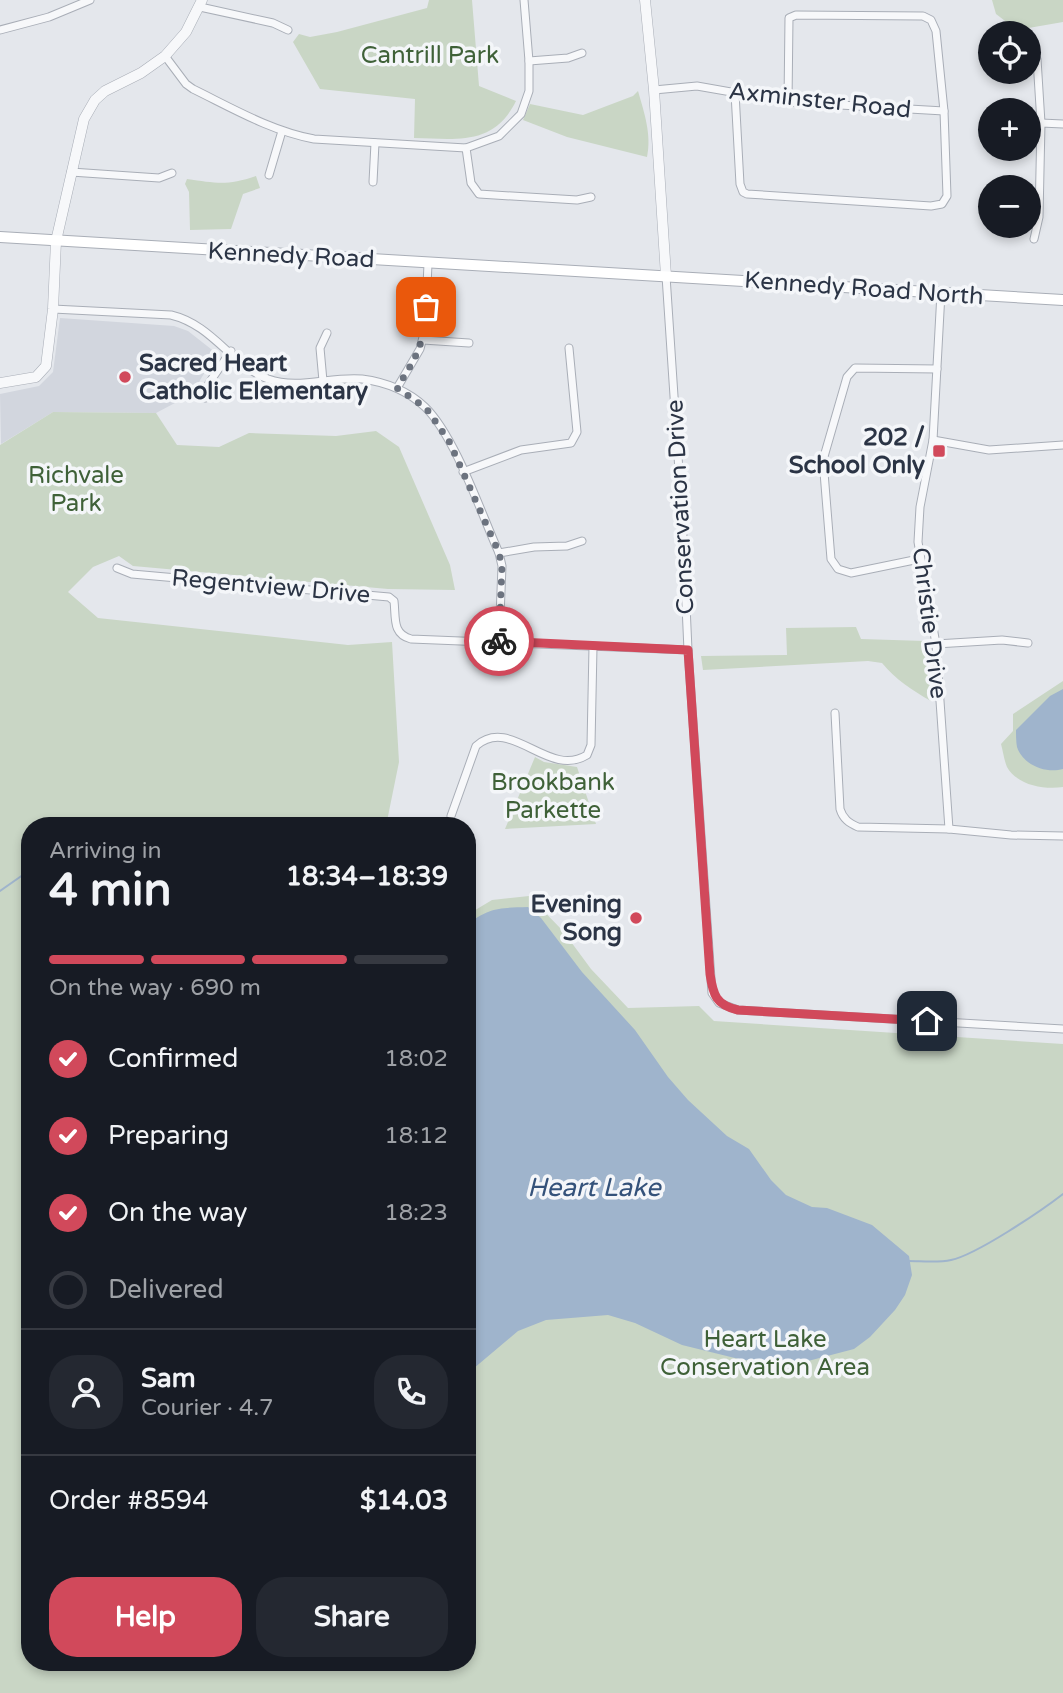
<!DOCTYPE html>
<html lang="en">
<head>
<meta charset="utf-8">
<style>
	body { margin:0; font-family:"Varela Round",sans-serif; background:#242831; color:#f1f3f6; height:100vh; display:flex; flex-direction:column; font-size:26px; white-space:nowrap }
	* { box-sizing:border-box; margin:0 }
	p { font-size:23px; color:#9ea1a6 }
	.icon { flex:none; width:38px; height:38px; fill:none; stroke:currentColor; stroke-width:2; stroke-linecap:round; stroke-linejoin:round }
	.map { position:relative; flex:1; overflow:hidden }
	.panel { position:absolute; left:21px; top:817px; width:455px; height:854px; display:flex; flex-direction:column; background:#171b24; border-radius:28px; box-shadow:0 4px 10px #0003 }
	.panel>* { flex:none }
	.controls { position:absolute; left:978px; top:21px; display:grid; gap:14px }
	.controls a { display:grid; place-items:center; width:63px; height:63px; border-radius:50%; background:#171b24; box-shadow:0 4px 10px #0003; font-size:35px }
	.pin { position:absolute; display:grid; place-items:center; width:60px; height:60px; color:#fff; margin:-30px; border-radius:14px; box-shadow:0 4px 10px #0006 }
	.courier { position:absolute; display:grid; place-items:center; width:70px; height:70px; margin:-35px; border:5px solid #d1495b; border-radius:50%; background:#fff; color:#222; box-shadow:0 2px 9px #0007 }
	.head em { font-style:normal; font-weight:700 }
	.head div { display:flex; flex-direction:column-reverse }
	.head { display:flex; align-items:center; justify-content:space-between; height:119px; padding:0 28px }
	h1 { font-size:46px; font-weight:700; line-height:52px }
	.bar { display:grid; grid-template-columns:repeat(4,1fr); gap:10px 7px; align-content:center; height:84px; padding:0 28px }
	.bar i { height:9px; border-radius:5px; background:#363941 }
	.bar .selected { background:#d1495b }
	.bar p { grid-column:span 4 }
	.line { display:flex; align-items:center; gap:18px; padding:0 28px; border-top:2px solid #363941 }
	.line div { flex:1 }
	.round { display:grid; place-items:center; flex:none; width:74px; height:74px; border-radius:28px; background:#242831 }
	ol { padding:0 28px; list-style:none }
	li { display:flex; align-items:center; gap:21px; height:77px }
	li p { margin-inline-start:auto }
	li .icon { padding:7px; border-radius:50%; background:#d1495b; color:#fff; stroke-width:4 }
	li:last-child { color:#9ea1a6 }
	li i { width:38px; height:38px; border:4px solid #363941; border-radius:50% }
	.primary-button { display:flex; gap:14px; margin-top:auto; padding:14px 28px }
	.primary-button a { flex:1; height:80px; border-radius:28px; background:#d1495b; color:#fff; font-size:28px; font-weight:700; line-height:80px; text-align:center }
	.primary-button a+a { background:#242831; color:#f1f3f6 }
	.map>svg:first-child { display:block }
</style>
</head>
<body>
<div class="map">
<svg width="1063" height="1693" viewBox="0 0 1063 1693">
	<rect width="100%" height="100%" fill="#e4e7ec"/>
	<path fill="#d2d6de" d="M60 318 174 326 188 331 216 353 192 394 156 413 53 412 1 444 0 394 39 386 53 372Z"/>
	<g fill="#c9d6c5">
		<path d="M429 0H472L479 86 516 101C494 146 457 139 414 138L415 99 320 89 293 42 299 34 310 37 337 32 427 8Z"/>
		<path d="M992 0H1063V22L1017 30 996 14Z"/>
		<path d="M638 91C644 112 652 135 647 157L567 137 523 120 530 104 583 115 633 96Z"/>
		<path d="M256 176 260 188 243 194 231 229 190 230 189 192 185 184 187 179C216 183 227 186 256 176Z"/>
		<path d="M53 412 156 413 177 445 219 447 249 433 336 436 376 431 399 447 450 565 455 590 388 589 133 566 119 556 93 567 68 592 98 618 348 645 392 642 399 762 386 826H30V1662H467V915L492 900 529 896 563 931 591 969 628 1008 699 1006 714 1021 1063 1044V1693H0V445Z"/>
		<path d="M856 627 861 639 925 641 931 701C913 691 895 679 882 663L868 661 703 670 701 656 787 655 786 628Z"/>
		<path d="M1063 681V787C1044 790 1017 785 1007 767 1004 760 1003 751 1001 744L1013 731V714Z"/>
		<path d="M535 757 544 762 577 767 596 824 505 829Z"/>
	</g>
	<g fill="#9fb4cc">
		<path d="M1063 689V769C1046 774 1023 765 1017 747 1016 742 1016 735 1016 730L1050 696Z"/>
		<path d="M528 907 541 918 582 972 635 1030 668 1077 688 1100 727 1136 749 1149 771 1180 786 1195 812 1207 827 1208 872 1225 909 1256 912 1275 905 1295 895 1310 870 1337 854 1349 808 1361 778 1362 743 1360 682 1345 635 1323 608 1315 546 1320 518 1331 467 1374V925C489 907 501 908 528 907Z"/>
	</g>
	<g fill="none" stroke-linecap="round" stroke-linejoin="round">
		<g stroke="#9fb4cc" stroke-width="2">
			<path d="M0 891 30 870"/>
			<path d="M908 1261C921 1261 938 1263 951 1260 976 1255 1041 1211 1063 1194"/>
		</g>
		<g stroke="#a9aeb7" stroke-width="9">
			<g id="minor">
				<path d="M200 7 273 23 288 30"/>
				<path d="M0 30 49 17 90 0"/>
				<path d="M165 56 186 84 193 89C232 108 271 131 314 139L466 148 499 136 521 114 529 91V61L524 0"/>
				<path d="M1037 59 1041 123"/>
				<path d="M529 61 568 58 582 53"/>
				<path d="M654 90 697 86 788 102 944 111"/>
				<path d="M735 93 740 184 743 192 747 194 931 206 942 204 947 196 944 111 936 31 931 20 923 16 796 15 789 18 788 102"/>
				<path d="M466 148 471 183 479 194 577 200 591 197"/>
				<path d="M71 172 159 178 172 173"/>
				<path d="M269 175 282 131"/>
				<path d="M373 182 375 143"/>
				<path d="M1034 239 1039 217 1041 123 1063 124"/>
				<path d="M666 276 682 516 688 650 712 993 719 1003 738 1010 1063 1029"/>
				<path d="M941 293 933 440 920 507 918 542 936 644 949 829"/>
				<path d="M53 309 171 315C213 325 231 365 268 379 298 390 331 376 362 379 385 382 408 391 425 407 455 436 481 513 499 553L502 566 499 642"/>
				<path d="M423 340 469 343"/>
				<path d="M323 381 320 348 327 333"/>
				<path d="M397 388 420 349 425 329 428 264"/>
				<path d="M205 398 209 383 231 351"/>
				<path d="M933 440 989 450 1063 445"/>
				<path d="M463 472 521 450 571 443 577 432 569 348"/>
				<path d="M499 553 534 547 567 546 582 541"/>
				<path d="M919 559 851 573 838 569 831 559 823 460 847 377 855 368 937 369"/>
				<path d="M117 568 132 574 389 597 394 601C396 618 392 634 411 639L688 650"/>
				<path d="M936 644 1002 640 1028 643"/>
				<path d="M835 713 840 809C843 819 849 823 858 827L949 829 1011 835 1063 836"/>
				<path d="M451 816 476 746C511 715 548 779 587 755L591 745 593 647"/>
			</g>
		</g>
		<g stroke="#a9aeb7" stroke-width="11">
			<g id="tertiary">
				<path d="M645 0 654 90 666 276"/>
				<path d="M0 383 36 377 46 366 53 309 56 241 84 119 95 100 105 91 141 73 165 56 186 32 202 0"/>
			</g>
		</g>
		<g stroke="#a9aeb7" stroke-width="12">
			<path id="secondary" d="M0 237 1063 300"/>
		</g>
		<use href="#minor" stroke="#f7f8fa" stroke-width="7"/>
		<use href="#tertiary" stroke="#f7f8fa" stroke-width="10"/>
		<use href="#secondary" stroke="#fff" stroke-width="10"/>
	</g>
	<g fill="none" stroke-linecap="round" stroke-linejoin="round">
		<path stroke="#6c737f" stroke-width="7" stroke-dasharray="0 12.6" d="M426 307C424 345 417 356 397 388L426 408 449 441 499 553 502 566 499 641"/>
		<path stroke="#d1495b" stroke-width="9" d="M499 641 688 650 710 974C713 995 716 1005 738 1010L927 1021"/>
	</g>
	<g fill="#d1495b" stroke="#f4f6f9" stroke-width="2.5">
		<circle cx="125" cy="377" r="7"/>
		<rect x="932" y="444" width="14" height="14" rx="3.5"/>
		<circle cx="636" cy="918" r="7"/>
	</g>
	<g text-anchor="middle" stroke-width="7" stroke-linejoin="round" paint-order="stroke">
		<g font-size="24" fill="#3f6138" stroke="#f4f6f9">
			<text x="430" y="63">Cantrill Park</text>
			<text x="76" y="483">Richvale<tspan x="76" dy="28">Park</tspan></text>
			<text x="553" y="790">Brookbank<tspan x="553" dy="28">Parkette</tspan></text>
			<text x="765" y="1347">Heart Lake<tspan x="765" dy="28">Conservation Area</tspan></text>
		</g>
		<g font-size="24" fill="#2b3445" stroke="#f4f6f9">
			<text transform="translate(820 100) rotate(6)" y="8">Axminster Road</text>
			<text transform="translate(291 255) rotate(3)" y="8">Kennedy Road</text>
			<text transform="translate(864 288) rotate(4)" y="8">Kennedy Road North</text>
			<text transform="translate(680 507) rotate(-93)" y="8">Conservation Drive</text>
			<text transform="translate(271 586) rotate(5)" y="8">Regentview Drive</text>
			<text transform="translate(930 623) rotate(83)" y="8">Christie Drive</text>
		</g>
		<g font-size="24" font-weight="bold" fill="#2b3445" stroke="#f4f6f9" text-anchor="end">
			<text x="139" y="371" text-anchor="start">Sacred Heart<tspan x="139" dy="28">Catholic Elementary</tspan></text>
			<text x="925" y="445">202 /<tspan x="925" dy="28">School Only</tspan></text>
			<text x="622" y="912">Evening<tspan x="622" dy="28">Song</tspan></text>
		</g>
		<g font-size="26" font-style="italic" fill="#34527a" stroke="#f4f6f9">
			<text x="594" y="1196">Heart Lake</text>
		</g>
	</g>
</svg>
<div class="controls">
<a><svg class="icon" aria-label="locate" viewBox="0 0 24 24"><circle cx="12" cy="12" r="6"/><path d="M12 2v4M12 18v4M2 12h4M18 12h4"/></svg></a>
<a>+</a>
<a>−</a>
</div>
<div class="pin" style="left:426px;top:307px;background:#ea580c"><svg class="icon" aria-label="bag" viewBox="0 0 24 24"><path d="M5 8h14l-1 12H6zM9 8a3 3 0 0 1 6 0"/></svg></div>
<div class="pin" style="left:927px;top:1021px;background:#1f2937"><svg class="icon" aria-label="home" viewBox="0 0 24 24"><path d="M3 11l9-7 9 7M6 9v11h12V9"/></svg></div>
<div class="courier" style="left:499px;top:641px"><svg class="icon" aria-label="bike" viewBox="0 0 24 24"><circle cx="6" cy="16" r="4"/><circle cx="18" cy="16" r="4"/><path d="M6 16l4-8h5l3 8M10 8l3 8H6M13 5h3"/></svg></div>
<section class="panel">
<div class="head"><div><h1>4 min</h1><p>Arriving in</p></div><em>18:34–18:39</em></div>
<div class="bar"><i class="selected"></i><i class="selected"></i><i class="selected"></i><i></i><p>On the way · 690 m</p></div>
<ol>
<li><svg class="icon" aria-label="check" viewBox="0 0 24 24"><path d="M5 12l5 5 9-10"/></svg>Confirmed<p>18:02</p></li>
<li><svg class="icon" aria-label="check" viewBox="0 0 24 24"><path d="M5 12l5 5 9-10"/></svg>Preparing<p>18:12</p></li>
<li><svg class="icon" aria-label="check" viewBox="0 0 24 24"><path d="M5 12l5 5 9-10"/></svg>On the way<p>18:23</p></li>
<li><i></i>Delivered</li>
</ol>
<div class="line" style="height:126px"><a class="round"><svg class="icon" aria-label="person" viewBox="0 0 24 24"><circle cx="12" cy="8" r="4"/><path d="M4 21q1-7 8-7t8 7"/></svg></a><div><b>Sam</b><p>Courier · 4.7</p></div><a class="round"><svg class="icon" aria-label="phone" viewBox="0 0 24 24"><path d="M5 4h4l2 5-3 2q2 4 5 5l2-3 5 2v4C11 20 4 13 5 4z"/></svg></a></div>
<div class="line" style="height:91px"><div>Order #8594</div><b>$14.03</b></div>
<div class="primary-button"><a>Help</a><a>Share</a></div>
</section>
</div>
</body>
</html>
